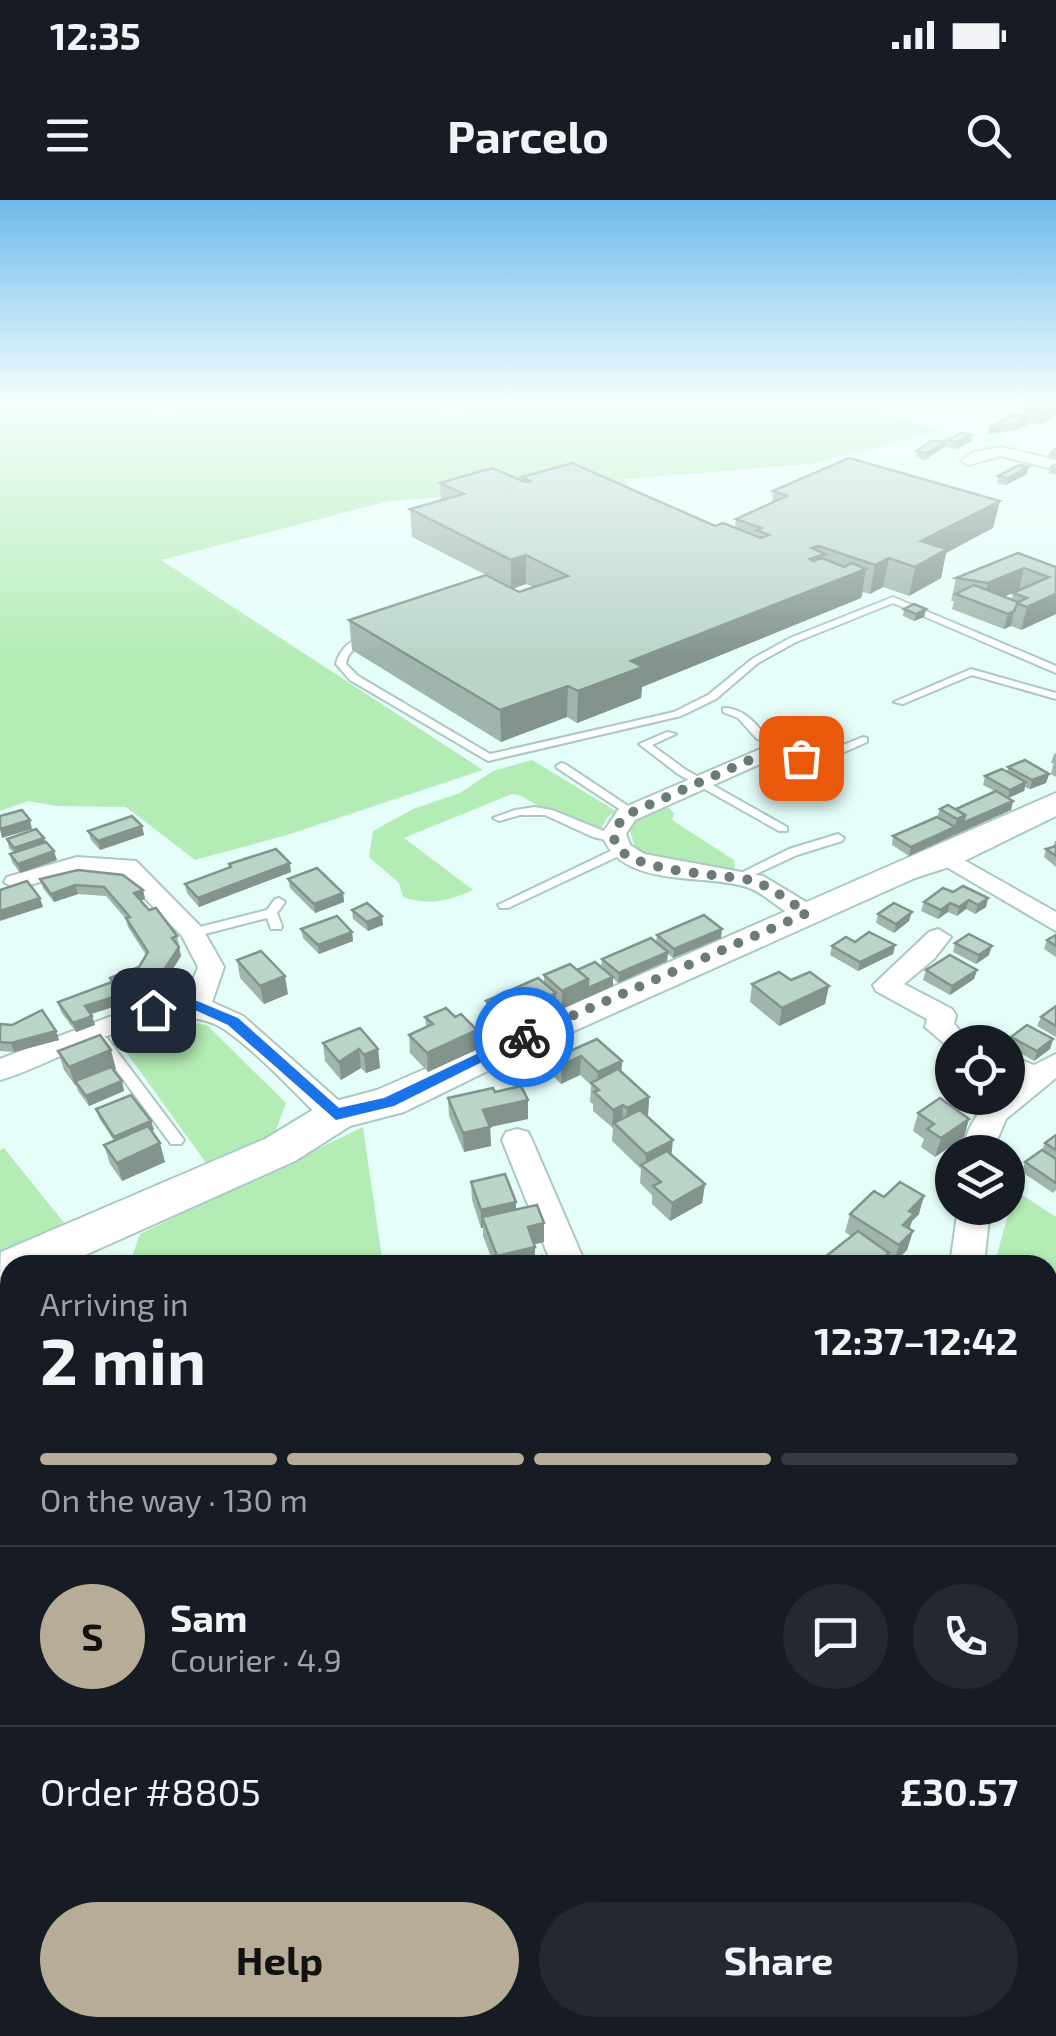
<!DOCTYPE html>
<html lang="en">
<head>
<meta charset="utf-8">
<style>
	body { margin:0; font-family:"Exo 2",sans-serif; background:#242831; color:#f1f3f6; height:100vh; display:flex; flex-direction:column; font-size:38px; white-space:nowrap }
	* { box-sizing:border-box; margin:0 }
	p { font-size:32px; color:#9ea1a6 }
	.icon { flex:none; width:55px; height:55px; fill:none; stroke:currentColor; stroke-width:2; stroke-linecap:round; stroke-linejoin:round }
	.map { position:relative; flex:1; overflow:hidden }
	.drawer { position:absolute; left:0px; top:1055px; width:1058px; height:782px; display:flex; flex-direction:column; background:#171b24; border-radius:30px 30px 0 0; box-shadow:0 2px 8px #0004 }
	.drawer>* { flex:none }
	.tools { position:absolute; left:935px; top:825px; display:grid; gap:20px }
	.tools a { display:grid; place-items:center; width:90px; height:90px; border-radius:50%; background:#171b24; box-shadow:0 2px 8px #0004; font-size:50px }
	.pin { position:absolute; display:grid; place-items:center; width:85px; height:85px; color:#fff; margin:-42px; border-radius:20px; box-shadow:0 5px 15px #0006 }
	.courier { position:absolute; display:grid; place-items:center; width:100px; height:100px; margin:-50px; border:8px solid #1a73e8; border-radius:50%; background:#fff; color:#222; box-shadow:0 2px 12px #0007 }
	.headline em { font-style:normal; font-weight:700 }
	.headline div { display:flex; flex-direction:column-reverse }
	.headline { display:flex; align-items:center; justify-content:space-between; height:170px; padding:0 40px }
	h1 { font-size:65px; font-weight:700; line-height:75px }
	.bar { display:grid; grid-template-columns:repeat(4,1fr); gap:15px 10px; align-content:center; height:120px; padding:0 40px }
	.bar i { height:12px; border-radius:8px; background:#363941 }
	.bar .selected { background:#b6ac98 }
	.bar p { grid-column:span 4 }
	.line { display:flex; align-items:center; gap:25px; padding:0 40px; border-top:2px solid #363941 }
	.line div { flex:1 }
	.round { display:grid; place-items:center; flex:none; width:105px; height:105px; border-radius:52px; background:#242831 }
	.button { display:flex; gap:20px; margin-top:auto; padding:20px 40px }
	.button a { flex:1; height:115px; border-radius:60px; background:#b6ac98; color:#111; font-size:40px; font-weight:700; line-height:115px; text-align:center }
	.button a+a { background:#242831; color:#f1f3f6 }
	.status { display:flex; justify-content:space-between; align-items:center; height:70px; padding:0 50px; background:#171b24; direction:ltr }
	.status svg { height:28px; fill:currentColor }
	header { display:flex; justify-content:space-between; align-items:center; height:130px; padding:0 40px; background:#171b24; font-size:45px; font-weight:700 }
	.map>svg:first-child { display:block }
</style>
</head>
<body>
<div class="status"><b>12:35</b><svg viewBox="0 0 49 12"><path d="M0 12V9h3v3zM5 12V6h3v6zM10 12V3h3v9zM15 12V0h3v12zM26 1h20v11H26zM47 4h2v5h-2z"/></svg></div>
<header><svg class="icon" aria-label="menu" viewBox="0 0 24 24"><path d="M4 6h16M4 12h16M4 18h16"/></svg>Parcelo<svg class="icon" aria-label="search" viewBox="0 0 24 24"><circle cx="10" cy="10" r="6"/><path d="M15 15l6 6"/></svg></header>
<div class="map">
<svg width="1056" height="1836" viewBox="0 0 1056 1836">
	<rect width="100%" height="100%" fill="#e6fefa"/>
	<g fill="#b4ecb5">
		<path d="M0 202H127L163 216 197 202H415L452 215 494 202H841L942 230 809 264 623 279 628 284 389 301 161 360 483 570 287 635 195 660 126 607 57 606 28 601 0 611Z"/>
		<path d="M532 560 616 611 607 618 600 631C580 620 561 614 540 606 528 602 525 595 512 594L404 638 473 690C448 701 429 706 403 697L399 683 369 657 373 631 413 609 460 593 493 571Z"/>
		<path d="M668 607 674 613 672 620 734 660 735 669 674 665 635 648 630 630 638 619Z"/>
		<path d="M167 819 207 825 286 903 275 933 206 963 116 838Z"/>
		<path d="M363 927 383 1065H129L140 1034Z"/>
		<path d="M4 948 65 1024 0 1053V950Z"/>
		<path d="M1015 990 1056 1017V1106L1048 1102V1065H994Z"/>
		<path d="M15 1828H481L482 1836H12Z"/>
	</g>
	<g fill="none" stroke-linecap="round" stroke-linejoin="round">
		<path stroke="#59c2ec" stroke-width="11" d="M12 1836 15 1828"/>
		<g stroke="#abc8c4" stroke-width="4">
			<g id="lane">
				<path d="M893 397 1056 466V473L893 403 796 442 758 463 716 499 681 516 488 561 350 480 336 464C340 448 353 437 369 437V441C358 446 348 450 346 464L358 476 490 554 674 512 708 495 752 459 790 438Z"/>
				<path d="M971 469 1056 493V499L972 475 903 504 894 502Z"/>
				<path d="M723 508C743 508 753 521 765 535V539H757L738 518 723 512Z"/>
				<path d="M667 532 676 534 652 545 686 570 787 627V631H779L678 574 639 544Z"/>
				<path d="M863 537 867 538V542C846 551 817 567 796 558L801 555 828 551Z"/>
				<path d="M561 563 565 564 637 612 635 614H627L557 568 556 566Z"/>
				<path d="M535 607 552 610 621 638 615 642 593 637 545 615H520L499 621 493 618 515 610Z"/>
				<path d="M838 634 844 638 842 641 797 655 743 680 739 681 733 677 789 649Z"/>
				<path d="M621 646 625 647V653L508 708H500L498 705Z"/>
				<path d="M279 698 285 702 277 713 282 726 281 729H271L267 718 193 737 187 733 188 730 267 710 275 699Z"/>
				<path d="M102 836 107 838 181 936 184 940 181 944H171L97 844 95 841Z"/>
			</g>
		</g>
		<g stroke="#abc8c4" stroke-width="4">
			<g id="street">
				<path d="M1001 247 1056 260V270L1001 256 968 265 961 261 974 252Z"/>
				<path d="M779 541 790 547 787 552 635 620 626 634 630 645 644 654 763 676 816 708 820 713 816 718C790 725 771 695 747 687 703 673 619 689 602 634L618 610Z"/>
				<path d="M946 650 1056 712V731L938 662 934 657Z"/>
				<path d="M77 657 136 661 202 728 224 767 212 802 243 816 347 908 351 915 347 922 336 925 325 922C293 892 260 854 224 829 166 790 61 863 0 880V859L143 804 186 798 198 767 182 736 120 673 78 671 16 689 4 682 7 677Z"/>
				<path d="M938 729 951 737 934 759 904 784 952 809 956 815 954 824 971 842H952V850L925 827 927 819 876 791 873 785 929 732Z"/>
				<path d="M1056 854V878L1006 919 992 952H962C966 931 976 913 992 898H1008V884L1014 879 1008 875V855L1034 865Z"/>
				<path d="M517 929 528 932 532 940 586 1065H552L502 940 506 932Z"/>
				<path d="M958 1008H990L984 1065H950Z"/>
				<path d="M1056 1387V1431L1048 1434V1391Z"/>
				<path d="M795 1828H845L849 1836H797Z"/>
			</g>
		</g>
		<g stroke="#abc8c4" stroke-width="4">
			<path id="secondary" d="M1056 593V616L958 664 915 678 514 858 404 912 350 926 295 961 63 1065H10V1081L0 1076 1 1052 265 939 321 905 377 890Z"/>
		</g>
		<use href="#lane" fill="#fff" fill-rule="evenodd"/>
		<use href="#street" fill="#fff" fill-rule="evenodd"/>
		<use href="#secondary" fill="#fff" fill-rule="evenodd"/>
	</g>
	<g fill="#a0b6ac" fill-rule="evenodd">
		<path d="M1031 203 1050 217 1049 220 1040 225 1028 223 1017 230 988 234 989 228 1020 215 1022 208Z"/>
		<path d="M972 235 971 242 956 249 946 247 948 240Z"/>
		<path d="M947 241 945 247 924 260 916 257 917 251Z"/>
		<path d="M1056 247V259L1048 258 1050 251Z"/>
		<path d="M1056 263V275L1049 273 1050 266Z"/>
		<path d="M1027 274 1006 285 997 283 998 276Z"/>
		<path d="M522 277 715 326 735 328 736 319 772 303 773 291 1000 301 993 328 946 353 941 378 909 396 883 387 870 394 863 392 861 398 642 487 641 498 577 523 567 517 501 542 352 450 349 420 486 375 412 337 410 309 441 300 440 283 522 281ZM526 384 533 387 519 392 512 389Z"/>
		<path d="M1018 353 1056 367V414L1021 430 1011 426 1004 429 952 409 954 401H951L956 378ZM1013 393 1011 400 1003 397Z"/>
		<path d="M904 409H926L924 417 914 421 903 416Z"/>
		<path d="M1056 553V577L1051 574 1053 565 1055 564 1051 563 1054 554Z"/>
		<path d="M1008 567 1049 574 1046 583 1030 589 1025 587 1024 591 1008 598 1013 601 1011 610 909 656 892 645 893 636 937 617 940 609H956L996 592 983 585 985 576 1007 572Z"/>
		<path d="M142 626 144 635 100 650 91 640 88 631Z"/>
		<path d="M44 638 57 660 20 673 12 662 10 654 13 652 9 648 7 639Z"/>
		<path d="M1055 641H1056V667L1044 657 1046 649 1053 647Z"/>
		<path d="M229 664 291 672 199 707 187 693 185 684 230 668Z"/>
		<path d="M40 679 143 690 145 699 141 701 177 736 179 745 178 746 181 756 162 786 143 792 144 797 91 814 95 825 76 832 61 812 58 802 111 783 110 778 139 767 146 755 128 727 126 719 106 696 78 694 54 702 43 688Z"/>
		<path d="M288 679 343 693 344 702 315 713 290 688Z"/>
		<path d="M953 692 988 698 986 707 975 714 966 709 957 716 948 712 938 719 921 711 924 702Z"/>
		<path d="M352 710 383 725 368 731 353 719Z"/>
		<path d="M878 714 909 721 894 733 876 723Z"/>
		<path d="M301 729 352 732 353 741 319 754 303 738Z"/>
		<path d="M657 735 721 738 673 758 668 754 667 761 618 783 613 778V786L562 809 556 804V812L504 836 486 820V801L544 783V775L601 767 602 759 656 743Z"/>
		<path d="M1056 735V757L1044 749 1047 740Z"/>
		<path d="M855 742 895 745 893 754 858 771 830 755 832 746Z"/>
		<path d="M955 743 989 755 976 764 953 752Z"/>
		<path d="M237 760 288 794 264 804 240 778Z"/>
		<path d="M926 770H977L974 779 950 795 923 780Z"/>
		<path d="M791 780 825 804 779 826 750 802 752 784Z"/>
		<path d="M1056 806V837L1037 826 1041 817Z"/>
		<path d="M425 817 477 830 478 849 428 872 410 853 409 835 426 827Z"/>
		<path d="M0 824 56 831 59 840 14 852 0 851Z"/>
		<path d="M1011 837 1053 839 1050 849 1034 861 1008 846Z"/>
		<path d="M597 839 622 861 621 872 649 897 648 915 646 916 671 955 705 984 702 1003 670 1021 652 1004V995L640 983 641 969 612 941 613 928 593 911V904L590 902 591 885 580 875 561 884 554 877V858Z"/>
		<path d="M323 843 378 849 380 868 366 873 361 868 341 880 325 861Z"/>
		<path d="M58 851 116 869 113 870 122 881 124 891 89 906 78 891 76 885H75L64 870Z"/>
		<path d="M495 892 528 919 490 927 491 946 464 952 449 916 448 898Z"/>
		<path d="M96 909 151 921 154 930 151 931 165 962 122 981 110 964 104 945 114 941 99 918Z"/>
		<path d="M918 913 969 919 964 937 935 957 921 947 924 939 913 931Z"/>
		<path d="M1056 935V990L1053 993 1022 972 1025 962 1042 950 1045 943Z"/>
		<path d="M471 982 516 1002V1010L544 1042 534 1044 535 1057 546 1065H494L483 1036V1028H481L472 1000Z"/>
		<path d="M850 1014H919L912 1021 909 1029 913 1031 907 1050 894 1063 888 1059 886 1065H819L820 1061 851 1036 845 1032Z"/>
		<path d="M1056 1245V1275L1048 1268V1259Z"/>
		<path d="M10 1454V1505L0 1507V1455Z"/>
		<path d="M1056 1464V1536L1048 1528V1473Z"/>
		<path d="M10 1524V1580L0 1582V1526Z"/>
		<path d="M1056 1712V1780L1048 1759V1714Z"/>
		<path d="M665 1828H731L729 1832 719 1836H668Z"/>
	</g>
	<g fill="#82948c">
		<path d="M1052 207 1056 208V214L1040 225 1043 212Z"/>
		<path d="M1029 217 1028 224 1017 230 988 234 989 228Z"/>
		<path d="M972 235 971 242 956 249 957 242Z"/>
		<path d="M947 241 945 247 924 260 926 253Z"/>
		<path d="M1028 267 1027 274 1006 285 1008 278Z"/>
		<path d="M1000 301 993 328 946 353 941 378 909 396 921 341Z"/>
		<path d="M526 355V384L511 389V360Z"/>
		<path d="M889 358 883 387 870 394 875 365Z"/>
		<path d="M1024 368 1019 390 983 406 988 383Z"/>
		<path d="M866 369 861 398 642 487 641 498 577 523 578 491 631 461Z"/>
		<path d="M1056 394V414L1021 430 1027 407Z"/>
		<path d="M926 409 924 417 914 421 916 414Z"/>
		<path d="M1014 411 1011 426 1004 429 1008 414Z"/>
		<path d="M568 486 567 517 501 542 500 510Z"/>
		<path d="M1049 574 1046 583 1030 589 1032 580Z"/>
		<path d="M1026 582 1024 591 1008 598 1010 590Z"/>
		<path d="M1013 601 1011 610 952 636 957 619Z"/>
		<path d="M30 620 32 629 2 638 0 629Z"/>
		<path d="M142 626 144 635 100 650 98 641Z"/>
		<path d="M955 627 952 636 909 656 911 647Z"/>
		<path d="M44 638 46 647 17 657 14 648Z"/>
		<path d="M54 651 57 660 20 673 18 664Z"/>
		<path d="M290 663 291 672 199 707 198 698Z"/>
		<path d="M75 685 78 694 54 702 51 694Z"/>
		<path d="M143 690 145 699 136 702 134 693Z"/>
		<path d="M343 693 344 702 315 713 314 704Z"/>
		<path d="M40 698 43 707 0 721V711Z"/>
		<path d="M988 698 986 707 975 714 978 705Z"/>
		<path d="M969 700 966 709 957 716 959 707Z"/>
		<path d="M950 703 948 712 938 719 941 710Z"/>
		<path d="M912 712 909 721 894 733 896 724Z"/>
		<path d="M382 716 383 725 368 731 367 722Z"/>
		<path d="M722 729 721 738 673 758 674 749Z"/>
		<path d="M352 732 353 741 319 754 318 745Z"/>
		<path d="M895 745 893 754 858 771 860 762Z"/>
		<path d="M992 746 989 755 976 764 979 755Z"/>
		<path d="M179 747 181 756 162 786 143 792 144 797 88 815 85 806 139 784Z"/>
		<path d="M668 752 667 761 618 783 619 773Z"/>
		<path d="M977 770 974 779 950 795 952 786Z"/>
		<path d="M285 776 288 794 264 804 260 786Z"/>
		<path d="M613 777V786L562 809V791L588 779Z"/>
		<path d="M829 786 825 804 779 826 782 808Z"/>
		<path d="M556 793V812L504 836 503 817Z"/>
		<path d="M92 816 95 825 76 832 73 823Z"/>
		<path d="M477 830 478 849 428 872 427 853Z"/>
		<path d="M56 831 59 840 14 852 11 843Z"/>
		<path d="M1053 839 1050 849 1034 861 1037 851Z"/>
		<path d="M359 849 361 868 341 880 339 862Z"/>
		<path d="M378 849 380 868 366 873 364 855Z"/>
		<path d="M111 850 116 869 75 885 69 867Z"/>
		<path d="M581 856 580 875 561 884 562 865Z"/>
		<path d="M622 861 621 879 597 891 598 872Z"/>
		<path d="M122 881 124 891 89 906 86 896Z"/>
		<path d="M649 897 648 915 626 927 627 908Z"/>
		<path d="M528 900V919L490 927 491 946 464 952 463 933 483 910Z"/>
		<path d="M623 905 622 923H614L612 928 613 910Z"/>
		<path d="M969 919 964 937 935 957 941 938Z"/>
		<path d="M151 921 154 930 117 946 114 937Z"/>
		<path d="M673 940 671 959 645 968 646 954Z"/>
		<path d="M160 943 165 962 122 981 117 963Z"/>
		<path d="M705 984 702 1003 670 1021 672 1003Z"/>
		<path d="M924 996 919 1014 912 1021 908 1033 903 1025 909 1011Z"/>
		<path d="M516 1002V1020L482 1017 483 1028H481V1010Z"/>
		<path d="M544 1023V1042L528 1046V1027Z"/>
		<path d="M913 1031 907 1050 894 1063 899 1045Z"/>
		<path d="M535 1047V1065L517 1061V1065H497V1056Z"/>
		<path d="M889 1053 886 1065H875Z"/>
		<path d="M1056 1111 1049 1128 1048 1130V1120Z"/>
		<path d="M1056 1359V1369L1048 1376V1366Z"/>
		<path d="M717 1828H731L729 1832 719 1836H694Z"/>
	</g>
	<g fill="#bad4c8" stroke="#82948c" stroke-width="2.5">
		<path d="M1031 203 1052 207 1043 212 1022 208Z"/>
		<path d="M1049 204 1056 205V208L1051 210 1052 207 1044 206Z"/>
		<path d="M1014 214 1029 217 1019 223 989 228Z"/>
		<path d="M962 233 972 235 957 242 948 240Z"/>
		<path d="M931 241H947L926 253 917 251Z"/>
		<path d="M849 258 1000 301 921 341 947 349 915 367 889 358 875 365 819 346 812 348 825 354 810 359 813 361 822 358 844 367 852 363 866 369 631 461 643 467 578 491 568 486 500 510 349 420 486 375 519 392 568 376 526 355 511 360 410 309 464 294 440 283 492 268 525 282 530 281 522 277 572 263 715 326 723 323 761 338 769 335 757 330 761 328 736 319 787 296 773 291Z"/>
		<path d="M1019 265 1028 267 1008 278 998 276Z"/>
		<path d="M1018 353 1056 367V394L1027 407 1016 403 1027 398 1013 393 1049 377 1024 368 988 383 956 378Z"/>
		<path d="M974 385 1018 402 1014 411 1008 414 956 394Z"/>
		<path d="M914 404 926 409 916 414 904 409Z"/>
		<path d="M1025 560 1049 574 1032 580 1008 567Z"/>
		<path d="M1002 569 1026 582 1010 590 985 576Z"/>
		<path d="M996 591 1013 601 963 623 965 615 956 609Z"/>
		<path d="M948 605 965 615 957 619 940 609Z"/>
		<path d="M22 610 30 620 0 629V616Z"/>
		<path d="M132 616 142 626 98 641 88 631Z"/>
		<path d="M937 617 955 627 911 647 893 636Z"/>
		<path d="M36 629 44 638 14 648 7 639Z"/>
		<path d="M46 642 54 651 18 664 10 654Z"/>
		<path d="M1056 646V656L1046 649Z"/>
		<path d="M276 649 290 663 198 698 185 684 231 667 229 664Z"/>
		<path d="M317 668 343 693 314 704 288 679Z"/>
		<path d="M78 670 123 675 143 690 134 693 149 710 156 708 177 736 172 738 179 747 160 776 139 784 142 788 85 806 92 816 73 823 58 802 112 782 110 778 139 767 148 752 126 718 130 717 104 687 75 685 51 694 40 679Z"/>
		<path d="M27 681 40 698 0 711V690Z"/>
		<path d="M963 686 988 698 978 705 969 700 959 707 950 703 941 710 924 702 943 688 953 692Z"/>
		<path d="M367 703 382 716 367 722 352 710Z"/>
		<path d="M894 703 912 712 896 724 878 714Z"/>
		<path d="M704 715 722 729 674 749 657 735Z"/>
		<path d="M337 716 352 732 318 745 301 729Z"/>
		<path d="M869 732 895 745 860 762 832 746 846 737 855 742Z"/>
		<path d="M969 734 992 746 979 755 955 743Z"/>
		<path d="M1056 735V746L1047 740Z"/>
		<path d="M651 738 668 752 619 773 602 759Z"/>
		<path d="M261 751 285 776 260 786 237 760Z"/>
		<path d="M950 755 977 770 952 786 926 770Z"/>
		<path d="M595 762 613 777 588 788V779L577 770Z"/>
		<path d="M570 764 588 779 562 791 544 775Z"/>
		<path d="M779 772 791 780 810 772 829 786 782 808 752 784Z"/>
		<path d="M538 778 556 793 503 817 486 801Z"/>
		<path d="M1056 806V826L1041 817Z"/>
		<path d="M446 808 455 817 461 814 477 830 427 853 409 835 433 824 425 817Z"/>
		<path d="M42 810 56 831 11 843 0 842V824L12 825Z"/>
		<path d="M1027 825 1053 839 1037 851 1011 837Z"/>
		<path d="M360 828 378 849 364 855 359 849 339 862 323 843Z"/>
		<path d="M100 835 111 850 69 867 58 851Z"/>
		<path d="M597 839 622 861 598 872 581 856 562 865 554 858Z"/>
		<path d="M111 867 122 881 86 896 75 881Z"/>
		<path d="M618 869 649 897 627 908 623 905 613 910 594 892 599 890 591 883Z"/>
		<path d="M521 886 528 900 483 910 490 927 463 933 448 898 493 888 495 892Z"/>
		<path d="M131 895 151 921 114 937 96 909Z"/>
		<path d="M940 898 969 919 941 938 927 929 934 924 918 913Z"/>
		<path d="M640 910 673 940 646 954 614 923Z"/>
		<path d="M148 926 160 943 117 963 104 945Z"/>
		<path d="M1056 935V950L1045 943Z"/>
		<path d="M1042 950 1056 959V983L1025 962Z"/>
		<path d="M667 951 705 984 672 1003 653 986 661 982 641 965Z"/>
		<path d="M505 974 516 1002 481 1010 471 982Z"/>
		<path d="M900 982 924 996 909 1011 914 1014 903 1025 913 1031 899 1045 850 1014 874 991 884 997Z"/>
		<path d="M537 1005 544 1023 528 1027 535 1047 497 1056 482 1017Z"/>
		<path d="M858 1031 889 1053 875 1065H826L820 1061Z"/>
		<path d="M542 1056 546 1065H519L517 1061Z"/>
		<path d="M1048 1104 1056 1109 1048 1120Z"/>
		<path d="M1048 1323 1056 1331V1359L1048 1366Z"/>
		<path d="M10 1454V1488L0 1490V1455Z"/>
		<path d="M1056 1464V1511L1048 1504V1473Z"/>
		<path d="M10 1524V1563L0 1565V1526Z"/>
		<path d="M1048 1639 1056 1648V1659L1048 1668Z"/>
		<path d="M1056 1712V1740L1048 1721V1714Z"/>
		<path d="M672 1828H717L694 1836H675Z"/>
	</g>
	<linearGradient id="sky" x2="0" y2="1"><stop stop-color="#6fbaea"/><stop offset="0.44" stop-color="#f4fffd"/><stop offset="1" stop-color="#f4fffd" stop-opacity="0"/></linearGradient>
	<rect width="1056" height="459" fill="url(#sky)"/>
	<path fill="#1a73e8" d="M197 801 238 818 339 908 384 898 519 834 532 837 394 906 336 920 228 825 195 810 153 814 146 810 153 805Z"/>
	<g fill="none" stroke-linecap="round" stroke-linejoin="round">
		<path stroke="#6a7b78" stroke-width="10" stroke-dasharray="0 18" d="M524 837 807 713C790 702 773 688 754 681 731 673 570 674 626 615L779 547 801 558"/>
	</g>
</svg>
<div class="tools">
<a><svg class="icon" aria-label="locate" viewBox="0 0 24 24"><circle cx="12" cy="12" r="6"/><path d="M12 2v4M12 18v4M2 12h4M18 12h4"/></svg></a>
<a><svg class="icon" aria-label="layers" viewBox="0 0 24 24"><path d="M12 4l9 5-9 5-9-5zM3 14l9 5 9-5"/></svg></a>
</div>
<div class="pin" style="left:801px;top:558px;background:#ea580c"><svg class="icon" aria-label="bag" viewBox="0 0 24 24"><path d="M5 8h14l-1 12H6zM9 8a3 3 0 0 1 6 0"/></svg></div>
<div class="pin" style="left:153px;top:810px;background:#1f2937"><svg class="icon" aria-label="home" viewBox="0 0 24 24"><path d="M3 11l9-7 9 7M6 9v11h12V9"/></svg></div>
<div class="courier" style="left:524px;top:837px"><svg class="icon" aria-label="bike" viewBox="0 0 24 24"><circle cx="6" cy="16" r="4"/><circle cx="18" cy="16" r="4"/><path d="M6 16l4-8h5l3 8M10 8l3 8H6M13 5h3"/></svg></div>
<section class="drawer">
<div class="headline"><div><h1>2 min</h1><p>Arriving in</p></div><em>12:37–12:42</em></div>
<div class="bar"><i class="selected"></i><i class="selected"></i><i class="selected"></i><i></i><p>On the way · 130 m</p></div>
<div class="line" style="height:180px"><b class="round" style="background:#b6ac98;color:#111">S</b><div><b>Sam</b><p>Courier · 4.9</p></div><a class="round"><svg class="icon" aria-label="chat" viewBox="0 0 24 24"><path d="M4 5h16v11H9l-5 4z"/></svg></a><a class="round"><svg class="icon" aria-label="phone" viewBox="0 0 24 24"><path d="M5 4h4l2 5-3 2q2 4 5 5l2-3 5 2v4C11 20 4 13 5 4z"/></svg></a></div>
<div class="line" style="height:130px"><div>Order #8805</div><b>£30.57</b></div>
<div class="button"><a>Help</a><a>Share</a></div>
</section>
</div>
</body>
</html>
